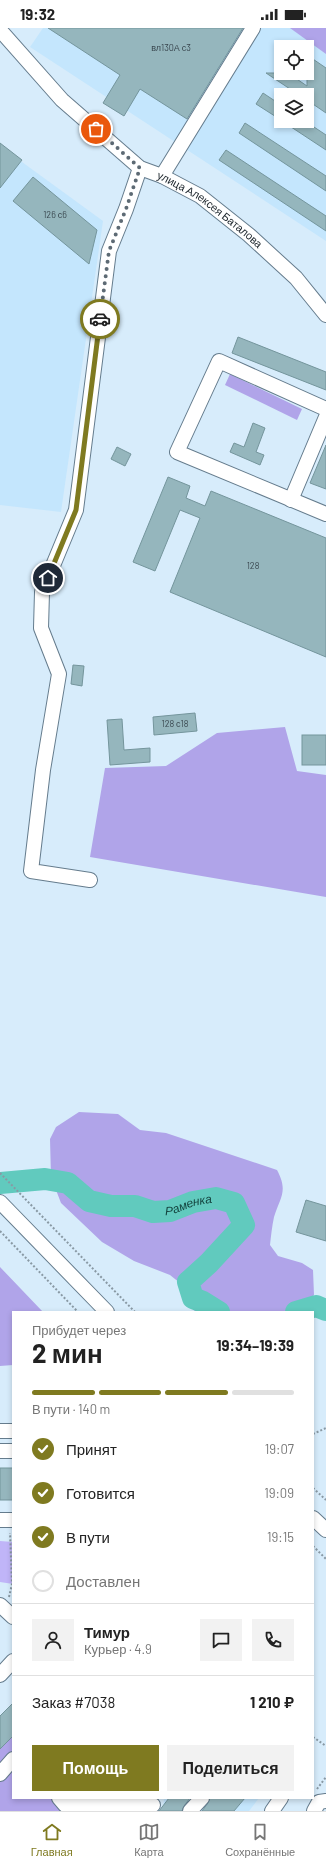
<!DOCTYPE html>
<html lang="ru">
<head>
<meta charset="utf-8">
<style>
	body { margin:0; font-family:Barlow,sans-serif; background:#f2f2f2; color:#222; height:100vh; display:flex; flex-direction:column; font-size:15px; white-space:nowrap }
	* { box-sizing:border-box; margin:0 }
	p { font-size:13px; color:#767676 }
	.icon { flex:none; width:22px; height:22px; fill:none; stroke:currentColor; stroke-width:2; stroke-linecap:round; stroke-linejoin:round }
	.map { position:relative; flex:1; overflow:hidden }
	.drawer { position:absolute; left:12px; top:1283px; width:302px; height:488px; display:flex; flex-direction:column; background:#fff; border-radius:0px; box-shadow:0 2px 6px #0003 }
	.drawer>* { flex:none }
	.buttons { position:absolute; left:274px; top:12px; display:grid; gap:8px }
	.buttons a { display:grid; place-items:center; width:40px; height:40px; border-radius:0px; background:#fff; box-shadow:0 2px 6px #0003; font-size:20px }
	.pin { position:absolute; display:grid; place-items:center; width:34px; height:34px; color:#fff; margin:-17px; border:2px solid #fff; border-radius:50%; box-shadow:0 1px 4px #0007 }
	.courier { position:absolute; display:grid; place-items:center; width:40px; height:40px; margin:-20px; border:3px solid #7f7a20; border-radius:50%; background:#fff; color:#222; box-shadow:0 1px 5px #0007 }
	.summary em { font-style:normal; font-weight:700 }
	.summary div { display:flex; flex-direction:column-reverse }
	.summary { display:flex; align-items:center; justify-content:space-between; height:68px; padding:0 20px }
	h1 { font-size:26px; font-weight:700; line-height:30px }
	.bar { display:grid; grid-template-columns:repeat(4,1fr); gap:6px 4px; align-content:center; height:48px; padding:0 20px }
	.bar i { height:5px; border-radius:3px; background:#e0e0e0 }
	.bar .selected { background:#7f7a20 }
	.bar p { grid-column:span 4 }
	.line { display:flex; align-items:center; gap:10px; padding:0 20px; border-top:1px solid #e0e0e0 }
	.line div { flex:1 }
	.round { display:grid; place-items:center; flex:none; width:42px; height:42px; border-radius:0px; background:#f2f2f2 }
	ol { padding:0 20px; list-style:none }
	li { display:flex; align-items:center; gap:12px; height:44px }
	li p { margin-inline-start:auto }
	li .icon { padding:4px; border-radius:50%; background:#7f7a20; color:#fff; stroke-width:4 }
	li:last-child { color:#767676 }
	li i { width:22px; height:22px; border:2px solid #e0e0e0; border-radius:50% }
	.action { display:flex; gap:8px; margin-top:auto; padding:8px 20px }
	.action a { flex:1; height:46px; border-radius:0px; background:#7f7a20; color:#fff; font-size:16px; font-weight:700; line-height:46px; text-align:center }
	.action a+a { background:#f2f2f2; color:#222 }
	.status { display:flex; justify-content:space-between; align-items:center; height:28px; padding:0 20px; background:#fff; direction:ltr }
	.status svg { height:11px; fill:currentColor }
	.dock { display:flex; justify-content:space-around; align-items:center; height:56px; border-top:1px solid #e0e0e0; background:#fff; font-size:11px; color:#767676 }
	.dock a { display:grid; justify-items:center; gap:2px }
	.dock .selected { color:#7f7a20 }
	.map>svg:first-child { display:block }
</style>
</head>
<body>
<div class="status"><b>19:32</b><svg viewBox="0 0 49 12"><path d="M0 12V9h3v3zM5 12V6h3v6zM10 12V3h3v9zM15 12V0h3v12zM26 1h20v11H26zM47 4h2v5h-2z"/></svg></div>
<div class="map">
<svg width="326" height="1783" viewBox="0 0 326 1783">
	<rect width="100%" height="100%" fill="#d7ecfb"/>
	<g fill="#c4e6fd" fill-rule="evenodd">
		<path d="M43 0H326V213L30 19ZM281 19H307V45H281ZM281 67H307V93H281Z"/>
		<path d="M0 118 103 193 61 484 0 477Z"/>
		<path d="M164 1770H259L249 1783H163Z"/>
	</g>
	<path fill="#c0b5f8" d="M0 1513 13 1514V1556L0 1554Z"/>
	<g fill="#b0a4e9">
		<path d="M290 0H326V26Z"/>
		<path d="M230 346 302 381 297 392 225 357Z"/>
		<path d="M285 699 297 743 326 747V869L90 829 105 740 166 738 217 705Z"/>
		<path d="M79 1084 118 1086 140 1102 166 1105 277 1142C288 1163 281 1168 274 1189 272 1198 271 1208 270 1217L278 1228 302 1235 313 1242 314 1267 297 1284H195L188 1265 180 1255 170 1247 134 1233 102 1214 61 1175 51 1149 50 1111 56 1099Z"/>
		<path d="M0 1239 43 1284H13V1337L0 1338Z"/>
		<path d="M13 1708V1770H74L153 1783H0V1721Z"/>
	</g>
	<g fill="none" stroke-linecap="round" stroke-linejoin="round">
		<g stroke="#61cabe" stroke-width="22">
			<path id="s1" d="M0 1155 45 1151 68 1155 89 1173 111 1178H135L153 1184 170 1183 193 1174 216 1170 234 1175 244 1197 209 1235 188 1254 193 1270 203 1274 219 1284"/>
			<path d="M296 1284 316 1278 326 1282"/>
		</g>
	</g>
	<g fill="#95b6bd" stroke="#74959c">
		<path d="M48 0H243L187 91 140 61 124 88 103 75 120 47Z"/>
		<path d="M307 27 326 40V85L307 72V67H299L266 45H288L307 58Z"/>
		<path d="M263 65 281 77V92L256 76Z"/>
		<path d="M282 93H305L326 107V122Z"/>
		<path d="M245 95 326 148V163L239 105Z"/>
		<path d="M0 115 22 132 0 160Z"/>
		<path d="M226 122 326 188V203L219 132Z"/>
		<path d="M33 149 97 202 89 236 13 173Z"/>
		<path d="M238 309 326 344V362L232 325Z"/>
		<path d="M253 395 265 400 256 424 264 427 260 437 230 424 234 415 244 419Z"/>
		<path d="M326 417V461L310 455Z"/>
		<path d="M117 419 131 426 125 438 111 431Z"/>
		<path d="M168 449 190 458 186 470 205 478 211 463 326 510V629L170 564 200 490 180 482 155 543 133 534Z"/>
		<path d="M73 637 84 638 82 658 71 656Z"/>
		<path d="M195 685 197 703 154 707 153 689Z"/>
		<path d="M122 691 124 722 150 720V734L110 737 107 692Z"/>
		<rect x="302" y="707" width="24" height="30"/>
		<path d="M306 1172 326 1178V1213L296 1204Z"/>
		<rect x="0" y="1440" width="13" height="32"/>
		<path d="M13 1675V1708L0 1721V1688Z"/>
		<path d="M169 1770H190L184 1778 182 1783H159Z"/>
		<path d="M210 1770H245L234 1783H202L208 1775Z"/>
	</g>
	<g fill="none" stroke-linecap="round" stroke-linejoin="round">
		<g stroke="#657c8d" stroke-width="16">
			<g id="minor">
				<path id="s2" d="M0 2 62 72 140 140 162 148 200 168 249 207 296 250 326 287"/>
				<path d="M162 148 253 0"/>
				<path d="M326 381 219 333 177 424 326 486"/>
				<path d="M291 472 326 389"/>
				<path d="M90 852 31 843 43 742 59 646 41 600 42 564 76 482 109 223 126 181 140 140"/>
				<path d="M0 1174 107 1284"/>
				<path d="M0 1403H13"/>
				<path d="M0 1423H13"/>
				<path d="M313 1490 326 1502"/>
				<path d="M0 1492H13"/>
				<path d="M0 1577 13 1589"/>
				<path d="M0 1647 13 1633"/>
				<path d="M0 1746 13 1731"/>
				<path d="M59 1770 65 1777H153"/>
				<path d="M190 1783 202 1770"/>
				<path d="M272 1783 281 1770"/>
				<path d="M314 1783 319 1774 326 1773"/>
			</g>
		</g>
		<g stroke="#8999a4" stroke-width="2" stroke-dasharray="2 2" stroke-linecap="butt">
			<path d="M0 1145 135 1284"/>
			<path d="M0 1203 78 1284"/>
			<path d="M313 1406 326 1400"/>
			<path d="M313 1460 326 1472"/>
			<path d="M313 1518 326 1531"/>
			<path d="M9 1569 12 1556 10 1505"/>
			<path d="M313 1709 326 1718"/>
			<path d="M317 1761 326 1749"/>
		</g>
		<use href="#minor" stroke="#fff" stroke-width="14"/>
	</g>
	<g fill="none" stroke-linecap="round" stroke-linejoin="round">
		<path stroke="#5d6a74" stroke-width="4" stroke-dasharray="0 7.2" d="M96 101 140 140 126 181 109 223 100 291"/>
		<path stroke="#7f7a20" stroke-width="5" d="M48 550 76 482 100 291"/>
	</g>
	<g text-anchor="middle" stroke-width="4" stroke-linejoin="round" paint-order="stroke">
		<g font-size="9" fill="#3a4850">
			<text x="171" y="23">вл130А с3</text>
			<text x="55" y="190">126 с6</text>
			<text x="253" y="541">128</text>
			<text x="175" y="699">128 с18</text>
		</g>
		<g font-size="11" fill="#1b242b" stroke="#fff">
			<text dy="4" stroke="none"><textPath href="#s2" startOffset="279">улица Алексея Баталова</textPath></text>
		</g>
		<g font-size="12" font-style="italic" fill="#14443f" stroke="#fff">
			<text dy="4" stroke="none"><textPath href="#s1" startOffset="198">Раменка</textPath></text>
		</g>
	</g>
</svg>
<div class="buttons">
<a><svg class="icon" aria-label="locate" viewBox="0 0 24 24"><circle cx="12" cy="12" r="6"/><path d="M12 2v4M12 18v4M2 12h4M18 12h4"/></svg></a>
<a><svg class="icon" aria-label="layers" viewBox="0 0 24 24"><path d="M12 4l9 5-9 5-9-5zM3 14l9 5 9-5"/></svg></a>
</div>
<div class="pin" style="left:96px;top:101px;background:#ea580c"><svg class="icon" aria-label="bag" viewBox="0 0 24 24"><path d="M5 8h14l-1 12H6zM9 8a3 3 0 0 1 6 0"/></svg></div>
<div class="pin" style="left:48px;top:550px;background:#1f2937"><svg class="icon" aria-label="home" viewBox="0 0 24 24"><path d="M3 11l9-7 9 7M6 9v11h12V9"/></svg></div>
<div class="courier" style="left:100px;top:291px"><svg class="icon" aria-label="car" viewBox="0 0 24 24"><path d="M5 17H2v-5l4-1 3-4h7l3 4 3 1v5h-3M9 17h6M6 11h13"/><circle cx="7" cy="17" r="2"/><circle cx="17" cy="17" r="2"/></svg></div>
<section class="drawer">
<div class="summary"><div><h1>2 мин</h1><p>Прибудет через</p></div><em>19:34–19:39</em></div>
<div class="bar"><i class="selected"></i><i class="selected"></i><i class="selected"></i><i></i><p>В пути · 140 m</p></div>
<ol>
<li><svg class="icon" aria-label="check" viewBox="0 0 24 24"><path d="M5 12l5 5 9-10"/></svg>Принят<p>19:07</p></li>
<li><svg class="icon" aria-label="check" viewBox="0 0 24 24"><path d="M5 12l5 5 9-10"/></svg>Готовится<p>19:09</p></li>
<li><svg class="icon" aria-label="check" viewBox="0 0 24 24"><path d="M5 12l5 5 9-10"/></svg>В пути<p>19:15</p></li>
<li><i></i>Доставлен</li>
</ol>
<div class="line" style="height:72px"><a class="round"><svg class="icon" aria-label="person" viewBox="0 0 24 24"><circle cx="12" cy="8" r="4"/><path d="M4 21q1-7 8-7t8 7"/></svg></a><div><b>Тимур</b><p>Курьер · 4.9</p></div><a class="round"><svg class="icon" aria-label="chat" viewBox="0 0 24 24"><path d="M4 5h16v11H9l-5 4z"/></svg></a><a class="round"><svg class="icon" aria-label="phone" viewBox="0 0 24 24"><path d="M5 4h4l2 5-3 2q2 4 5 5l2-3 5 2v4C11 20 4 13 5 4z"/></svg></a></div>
<div class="line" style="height:52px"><div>Заказ #7038</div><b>1 210 ₽</b></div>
<div class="action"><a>Помощь</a><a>Поделиться</a></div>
</section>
</div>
<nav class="dock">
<a class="selected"><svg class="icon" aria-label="home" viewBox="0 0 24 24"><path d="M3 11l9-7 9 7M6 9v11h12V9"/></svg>Главная</a>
<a><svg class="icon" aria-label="map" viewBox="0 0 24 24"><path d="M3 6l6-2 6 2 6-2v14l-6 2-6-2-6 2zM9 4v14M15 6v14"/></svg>Карта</a>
<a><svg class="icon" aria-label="saved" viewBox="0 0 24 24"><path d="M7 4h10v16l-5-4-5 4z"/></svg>Сохранённые</a>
</nav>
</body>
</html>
